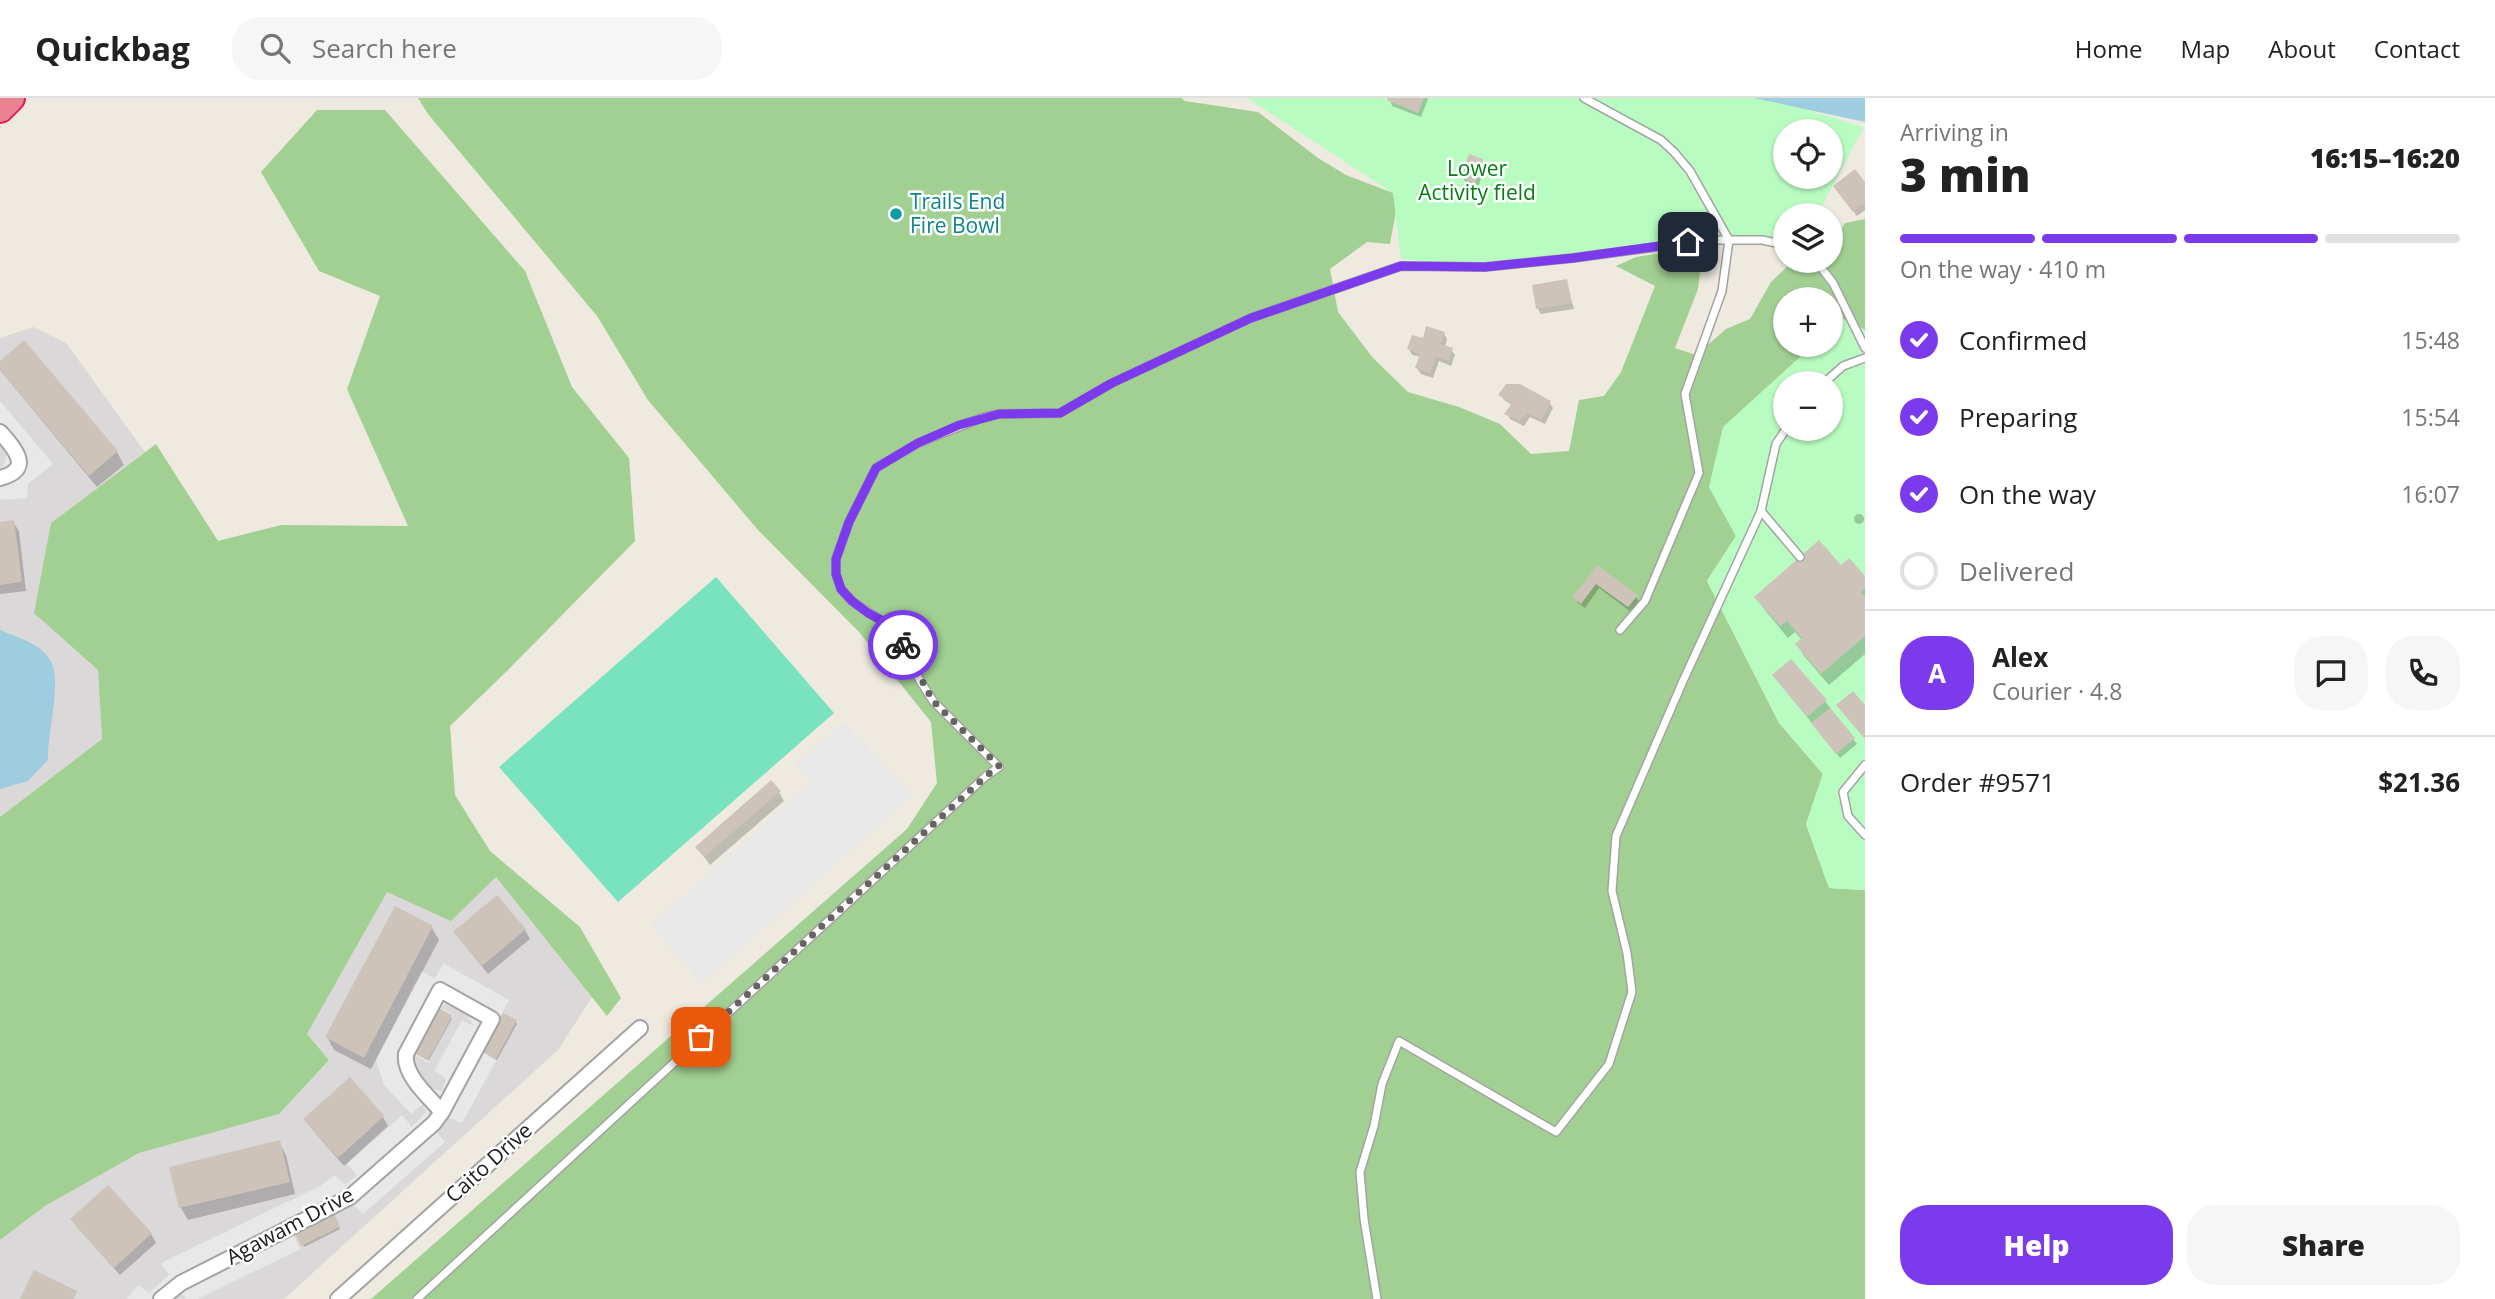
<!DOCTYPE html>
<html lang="en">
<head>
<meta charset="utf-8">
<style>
	body { margin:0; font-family:"Open Sans",sans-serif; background:#f6f6f6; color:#222; height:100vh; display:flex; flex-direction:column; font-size:26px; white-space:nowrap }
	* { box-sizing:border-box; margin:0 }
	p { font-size:23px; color:#767676 }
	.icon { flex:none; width:38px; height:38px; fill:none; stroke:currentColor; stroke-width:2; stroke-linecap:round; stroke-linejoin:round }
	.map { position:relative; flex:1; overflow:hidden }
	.panel { display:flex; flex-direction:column; background:#fff; width:630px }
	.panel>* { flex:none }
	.tools { position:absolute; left:1773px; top:21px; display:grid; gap:14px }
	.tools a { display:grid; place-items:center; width:70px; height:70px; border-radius:50%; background:#fff; box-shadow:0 2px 5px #0004; font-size:35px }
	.pin { position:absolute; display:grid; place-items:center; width:60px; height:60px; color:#fff; margin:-30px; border-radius:14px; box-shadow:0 4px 10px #0006 }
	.courier { position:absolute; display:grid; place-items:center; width:70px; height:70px; margin:-35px; border:5px solid #7c3aed; border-radius:50%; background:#fff; color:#222; box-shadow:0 2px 9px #0007 }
	.head em { font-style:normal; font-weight:800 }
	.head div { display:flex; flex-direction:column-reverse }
	.head { display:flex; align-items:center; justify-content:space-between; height:119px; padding:0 35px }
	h1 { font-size:46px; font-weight:800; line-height:52px }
	.bar { display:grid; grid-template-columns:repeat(4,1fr); gap:10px 7px; align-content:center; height:84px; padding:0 35px }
	.bar i { height:9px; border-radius:5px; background:#e0e0e0 }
	.bar .on { background:#7c3aed }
	.bar p { grid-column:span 4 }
	.line { display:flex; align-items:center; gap:18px; padding:0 35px; border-top:2px solid #e0e0e0 }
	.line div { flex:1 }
	.round { display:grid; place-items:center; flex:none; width:74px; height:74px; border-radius:28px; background:#f6f6f6 }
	ol { padding:0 35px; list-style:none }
	li { display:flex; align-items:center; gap:21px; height:77px }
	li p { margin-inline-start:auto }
	li .icon { padding:7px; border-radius:50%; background:#7c3aed; color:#fff; stroke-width:4 }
	li:last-child { color:#767676 }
	li i { width:38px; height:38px; border:4px solid #e0e0e0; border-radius:50% }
	.button { display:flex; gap:14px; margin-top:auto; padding:14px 35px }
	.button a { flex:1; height:80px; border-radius:28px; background:#7c3aed; color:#fff; font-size:28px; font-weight:800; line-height:80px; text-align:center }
	.button a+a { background:#f6f6f6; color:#222 }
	header { display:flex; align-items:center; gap:42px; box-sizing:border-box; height:98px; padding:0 35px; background:#fff; border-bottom:2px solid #e0e0e0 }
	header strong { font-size:33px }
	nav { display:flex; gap:38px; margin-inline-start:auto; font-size:24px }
	.search { width:490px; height:63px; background:#f6f6f6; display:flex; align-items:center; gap:18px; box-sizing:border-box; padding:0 24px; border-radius:28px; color:#767676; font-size:26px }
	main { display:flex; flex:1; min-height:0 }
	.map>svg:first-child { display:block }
</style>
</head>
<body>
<header>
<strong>Quickbag</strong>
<div class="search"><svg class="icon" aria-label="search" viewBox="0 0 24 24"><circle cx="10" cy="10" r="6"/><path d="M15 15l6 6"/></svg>Search here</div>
<nav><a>Home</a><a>Map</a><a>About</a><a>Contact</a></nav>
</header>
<main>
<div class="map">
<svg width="1865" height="1201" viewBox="0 0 1865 1201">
	<rect width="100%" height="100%" fill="#eeeae0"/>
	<g fill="#dad8d8">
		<path d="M33 229 66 245 145 354 51 425 35 515 98 572 102 641 0 719V240Z"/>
		<path d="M496 779 592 899 558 952 284 1201H0V1142L45 1108 139 1055 279 1016 329 962 307 936 387 793Z"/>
	</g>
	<g fill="#a2d092">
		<path d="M418 0H1181L1185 3 1258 14 1318 60 1346 77 1393 95 1396 113 1390 146 1367 144 1330 171 1338 214 1373 260 1408 294 1459 309 1500 326 1531 356 1569 353 1579 302 1604 298 1621 274 1655 188 1616 168 1636 159 1674 153 1702 159 1698 191 1675 250 1696 257 1726 231 1750 221 1771 184 1793 163H1830L1831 150 1845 125 1865 121V232L1831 215 1830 201H1785V247L1813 248 1776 283 1709 389 1736 438 1707 483 1779 625 1823 676 1806 726 1829 790 1865 792V1201H371L907 731 937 685 931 624 859 534 758 432 648 302 597 218 428 16Z"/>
		<path d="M317 12H385L525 173 572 289 629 360 635 443 507 573 450 628 455 697 490 753 580 829 621 900 607 918 496 779 451 823 387 794 307 936 329 962 279 1016 139 1055 45 1108 0 1142V719L102 641 98 572 34 515 51 425 156 346 218 443 281 427 408 428 347 291 380 198 319 173 261 74Z"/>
	</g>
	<g fill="#b9fcc1" fill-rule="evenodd">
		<path d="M1247 0H1768L1864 29 1817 117H1785V145L1724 142 1483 169 1401 161 1393 95ZM1785 33H1830V79H1785Z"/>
		<path d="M1831 215 1865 232V792L1829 790 1806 726 1823 676 1779 625 1707 483 1736 438 1709 389 1723 329 1813 247H1830ZM1785 285H1830V331H1785Z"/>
	</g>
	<path fill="#79e2be" d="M716 479 834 615 618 804 499 669Z"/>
	<g fill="#e8e8e8" fill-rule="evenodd">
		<path d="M0 303 53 366 28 386 27 400 0 402V369H3L7 355 0 347Z"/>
		<path d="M844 625 912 697 702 885 651 827 811 685 796 666Z"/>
		<path d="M443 865 509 902 481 953 496 963 462 1025 448 1019 437 1035 445 1044 363 1116 351 1105 292 1134 300 1151 198 1201H186L180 1193 172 1201H127L138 1187 149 1195 169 1177 161 1165 320 1088 335 1077 345 1087 357 1077 347 1066 402 1017 412 1029 426 1014 423 1006 411 1016 384 987 376 962 421 873 435 881ZM445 906 467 916 474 928 462 922 434 973 446 980 442 993 428 990 411 964 413 956 429 965 454 917 441 910Z"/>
	</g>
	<g fill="#9dcddf">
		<path d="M1754 0H1865V24Z"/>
		<path d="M0 532C16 539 43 546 51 564 62 585 47 637 48 662L28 683 0 691Z"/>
	</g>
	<g fill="#0003">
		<path d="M1390 0H1428V1L1421 19 1392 8Z"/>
		<path d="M1482 63 1485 68 1478 90 1466 85 1463 80Z"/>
		<path d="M1865 87V112L1857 118 1839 94Z"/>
		<path d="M1566 183 1574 211 1541 216 1538 211Z"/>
		<path d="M1444 236 1447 241 1445 249 1451 251 1455 257 1451 268 1439 263 1433 280 1421 276 1417 270 1421 259 1412 257 1409 251 1424 243Z"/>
		<path d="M24 245 117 354 124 367 97 389 0 272V265Z"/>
		<path d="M1501 297 1549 304 1553 310 1545 326 1530 319 1524 328 1510 321 1507 316 1512 307 1504 302Z"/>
		<circle cx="1859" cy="421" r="5"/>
		<path d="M13 424 19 433 26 493 0 496V426Z"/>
		<path d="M1597 469 1636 499 1639 504 1631 514 1599 490 1585 510 1578 505 1575 499Z"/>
		<path d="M1841 470 1865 481V556L1829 587 1804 558 1797 546 1802 542 1795 534 1788 540 1764 511 1757 499Z"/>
		<path d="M1774 578 1825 603 1857 646 1840 660Z"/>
		<path d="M779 694 784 703 710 767 697 749Z"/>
		<path d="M432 830 439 842 371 971 334 952 327 939Z"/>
		<path d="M525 832 530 841 488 876 455 835Z"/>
		<path d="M451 918 452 921 429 963 418 957 416 955Z"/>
		<path d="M516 924 517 926 497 962 486 955 484 953Z"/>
		<path d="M383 1019 388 1028 344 1068 311 1030 305 1021Z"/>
		<path d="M279 1044 286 1057 295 1096 188 1122 181 1110 171 1070Z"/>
		<path d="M108 1089 151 1136 156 1145 120 1177 78 1130 72 1122Z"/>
		<path d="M333 1118 340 1131 304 1149 297 1136Z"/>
	</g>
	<g fill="#cec3b9">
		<path d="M1388 0H1424L1418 15 1387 2Z"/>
		<path d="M1469 56 1483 61 1475 85 1461 80Z"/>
		<path d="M1855 71 1865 84V105L1853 114 1833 88Z"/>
		<path d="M1567 181 1572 205 1536 211 1532 187Z"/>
		<path d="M1426 228 1445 234 1441 246 1453 250 1449 263 1436 259 1430 275 1415 270 1420 256 1407 251 1412 237 1423 240Z"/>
		<path d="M24 242 118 353 89 378 0 272V263Z"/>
		<path d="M1506 286H1520L1551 303 1542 322 1527 315 1520 323 1504 316 1512 305 1498 297Z"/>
		<path d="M14 422 22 484 0 487V424Z"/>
		<path d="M1819 442 1841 467 1849 460 1865 478V490L1861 494 1865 499V538L1821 576 1795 546 1802 540 1787 523 1780 528 1754 499Z"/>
		<path d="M1597 467 1638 497 1628 509 1596 486 1581 506 1572 499Z"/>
		<path d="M1791 561 1827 602 1807 619 1772 577Z"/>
		<path d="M1853 593 1865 607V641L1836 607Z"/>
		<path d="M1830 610 1855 640 1836 656 1811 625Z"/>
		<path d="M771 682 781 693 704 759 695 749Z"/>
		<path d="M497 797 526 831 482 868 453 834Z"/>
		<path d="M395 808 433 828 364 960 325 939Z"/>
		<path d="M438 910 452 917 428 962 414 955Z"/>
		<path d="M503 915 517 922 496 961 482 953Z"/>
		<path d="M350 979 384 1018 338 1060 303 1021Z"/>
		<path d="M280 1042 290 1084 179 1110 169 1069Z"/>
		<path d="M108 1087 152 1135 114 1170 70 1121Z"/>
		<path d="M334 1115 340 1129 301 1148 295 1135Z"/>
		<path d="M34 1172 77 1193 74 1201H20Z"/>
	</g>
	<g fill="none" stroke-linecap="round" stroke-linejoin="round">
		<g stroke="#a3a3a3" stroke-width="10">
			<g id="lane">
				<path d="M1584 0 1661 42 1674 54 1690 73 1729 142 1722 193 1685 296 1699 375 1645 503 1620 532"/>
				<path d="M1816 163 1833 185 1865 250"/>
				<path d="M1824 285 1843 268 1865 260"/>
				<path d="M1786 331 1776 346 1761 413 1800 459"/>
				<path d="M1865 667 1843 694 1848 718 1865 737"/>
				<path d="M417 1201 986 678 999 669 933 603 919 581 898 534 852 503 841 491 836 476V461L849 424 876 370 918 345 981 320 999 316 1060 315 1112 285 1251 220 1401 168 1485 169 1573 160 1708 142H1762L1785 147"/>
				<path d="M1377 1201 1364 1121 1360 1074 1374 1028 1382 986 1399 943 1556 1034 1609 966 1632 894 1627 855 1612 793 1616 738 1683 583 1761 413"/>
			</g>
		</g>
		<g stroke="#a3a3a3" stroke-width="18">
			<g id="street">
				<path d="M0 334C13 349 35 371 0 380"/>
				<path d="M440 892 492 921 442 1014C429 999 403 977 406 956Z"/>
				<path d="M161 1201 181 1185 350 1099 434 1025 442 1014"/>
				<path d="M338 1201 640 930"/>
			</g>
		</g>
		<g stroke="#e01a55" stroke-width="30">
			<path id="highway" d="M0 11 11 0"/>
		</g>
		<use href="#lane" stroke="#fff" stroke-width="7"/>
		<use href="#street" stroke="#fff" stroke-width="14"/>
		<use href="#highway" stroke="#eb8292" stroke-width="26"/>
	</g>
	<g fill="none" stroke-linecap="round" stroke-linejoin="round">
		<path stroke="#666461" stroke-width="7" stroke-dasharray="0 12.6" d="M701 939 986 678 999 668 933 603 903 547"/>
		<path stroke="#7c3aed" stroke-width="9" d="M903 547 898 534 894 529 868 515 852 503 841 491 836 476V461L849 424 876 370 918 345 959 327 999 316 1060 315 1112 285 1251 220 1401 168 1485 169 1573 160 1688 144"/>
	</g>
	<circle fill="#0f9aa8" stroke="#fff" stroke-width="2.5" cx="896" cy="116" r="7"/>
	<g text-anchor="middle" stroke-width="5" stroke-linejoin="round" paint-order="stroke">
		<g font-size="21" fill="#057e14" stroke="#fff">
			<text x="1477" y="78">Lower<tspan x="1477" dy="24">Activity field</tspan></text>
		</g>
		<g font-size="21" fill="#0d838f" stroke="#fff" text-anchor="start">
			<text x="910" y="111">Trails End<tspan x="910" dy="24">Fire Bowl</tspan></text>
		</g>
		<g font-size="21" fill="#1c1c1c" stroke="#fff">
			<text transform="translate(489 1065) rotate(-42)" y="7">Caito Drive</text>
			<text transform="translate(290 1128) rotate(-28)" y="7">Agawam Drive</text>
		</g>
	</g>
</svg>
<div class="tools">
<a><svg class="icon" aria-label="locate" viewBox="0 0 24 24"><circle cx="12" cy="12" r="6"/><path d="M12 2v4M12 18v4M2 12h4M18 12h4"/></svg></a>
<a><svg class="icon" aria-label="layers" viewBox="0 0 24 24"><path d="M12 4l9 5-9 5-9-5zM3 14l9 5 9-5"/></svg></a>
<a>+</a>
<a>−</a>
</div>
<div class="pin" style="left:701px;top:939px;background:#ea580c"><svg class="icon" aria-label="bag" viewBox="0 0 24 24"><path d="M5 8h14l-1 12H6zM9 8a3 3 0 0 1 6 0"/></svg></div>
<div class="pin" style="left:1688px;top:144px;background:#1f2937"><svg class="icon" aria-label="home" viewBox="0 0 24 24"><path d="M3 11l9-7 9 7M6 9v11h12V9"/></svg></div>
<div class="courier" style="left:903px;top:547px"><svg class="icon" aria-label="bike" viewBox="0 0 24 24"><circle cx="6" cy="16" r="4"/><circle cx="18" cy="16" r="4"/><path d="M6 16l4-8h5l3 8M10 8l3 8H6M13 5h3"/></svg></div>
</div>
<section class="panel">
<div class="head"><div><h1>3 min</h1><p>Arriving in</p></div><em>16:15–16:20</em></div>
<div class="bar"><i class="on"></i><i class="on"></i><i class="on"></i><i></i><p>On the way · 410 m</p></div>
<ol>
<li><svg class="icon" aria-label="check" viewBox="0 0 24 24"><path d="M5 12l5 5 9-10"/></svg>Confirmed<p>15:48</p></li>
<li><svg class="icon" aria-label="check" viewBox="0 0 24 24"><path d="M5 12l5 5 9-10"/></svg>Preparing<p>15:54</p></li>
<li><svg class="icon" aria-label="check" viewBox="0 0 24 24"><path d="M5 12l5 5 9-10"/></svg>On the way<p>16:07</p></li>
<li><i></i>Delivered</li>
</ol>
<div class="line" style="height:126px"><b class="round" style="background:#7c3aed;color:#fff">A</b><div><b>Alex</b><p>Courier · 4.8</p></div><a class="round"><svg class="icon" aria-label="chat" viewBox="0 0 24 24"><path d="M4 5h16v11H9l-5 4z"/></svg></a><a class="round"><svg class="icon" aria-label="phone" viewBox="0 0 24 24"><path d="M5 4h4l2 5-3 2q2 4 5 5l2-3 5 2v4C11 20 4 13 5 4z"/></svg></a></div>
<div class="line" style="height:91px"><div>Order #9571</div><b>$21.36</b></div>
<div class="button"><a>Help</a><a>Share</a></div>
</section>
</main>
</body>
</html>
